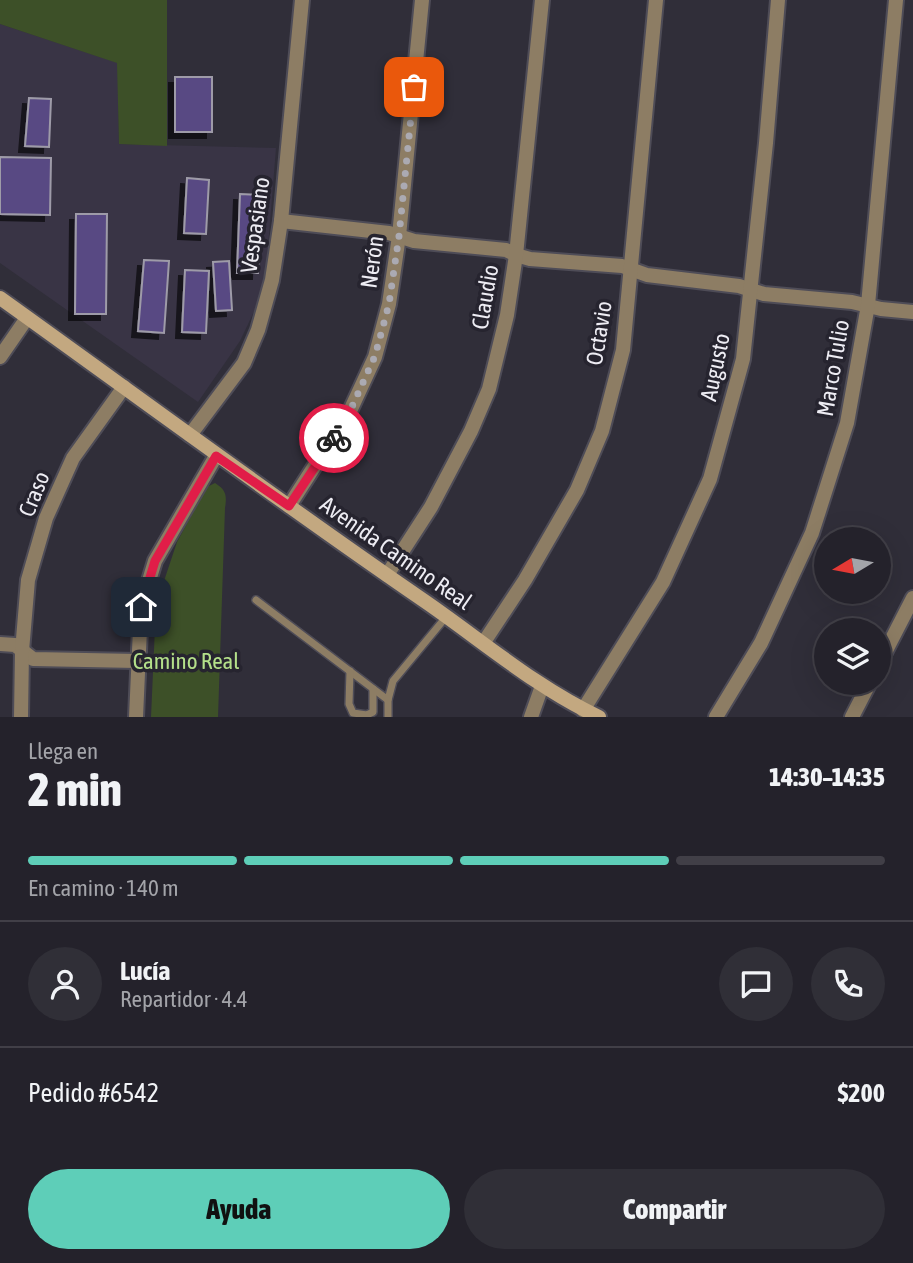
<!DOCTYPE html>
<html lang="es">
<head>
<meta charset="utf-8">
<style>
	body { margin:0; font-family:"Asap Condensed",sans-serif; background:#302f37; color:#f1f3f6; height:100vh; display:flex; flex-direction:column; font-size:26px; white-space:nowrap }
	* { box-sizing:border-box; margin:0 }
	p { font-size:23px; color:#a3a4a9 }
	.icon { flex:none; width:38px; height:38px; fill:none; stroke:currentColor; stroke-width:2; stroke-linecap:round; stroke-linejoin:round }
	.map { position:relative; height:717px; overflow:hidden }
	.drawer { display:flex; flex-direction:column; background:#24222b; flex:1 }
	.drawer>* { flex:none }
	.needle { width:46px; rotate:260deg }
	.buttons { position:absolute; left:814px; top:527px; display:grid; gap:14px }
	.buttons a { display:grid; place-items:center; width:77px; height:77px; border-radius:50%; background:#24222b; box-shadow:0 7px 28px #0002,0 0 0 2px #413f47; font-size:35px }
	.pin { position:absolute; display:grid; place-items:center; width:60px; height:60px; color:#fff; margin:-30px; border-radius:14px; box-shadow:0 4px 10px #0006 }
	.courier { position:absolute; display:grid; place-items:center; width:70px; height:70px; margin:-35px; border:5px solid #e11d48; border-radius:50%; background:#fff; color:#222; box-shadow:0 2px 9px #0007 }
	.summary em { font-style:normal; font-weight:800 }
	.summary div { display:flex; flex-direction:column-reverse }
	.summary { display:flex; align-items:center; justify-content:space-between; height:119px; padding:0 28px }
	h1 { font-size:46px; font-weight:800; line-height:52px }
	.bar { display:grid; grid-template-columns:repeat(4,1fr); gap:10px 7px; align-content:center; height:84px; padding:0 28px }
	.bar i { height:9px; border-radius:5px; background:#413f47 }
	.bar .selected { background:#5eceb8 }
	.bar p { grid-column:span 4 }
	.line { display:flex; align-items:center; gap:18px; padding:0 28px; border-top:2px solid #413f47 }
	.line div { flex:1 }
	.round { display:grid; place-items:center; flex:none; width:74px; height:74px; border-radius:37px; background:#302f37 }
	.action { display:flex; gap:14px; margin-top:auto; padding:14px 28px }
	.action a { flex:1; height:80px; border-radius:42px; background:#5eceb8; color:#111; font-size:28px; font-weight:800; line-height:80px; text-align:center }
	.action a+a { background:#302f37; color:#f1f3f6 }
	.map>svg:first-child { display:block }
</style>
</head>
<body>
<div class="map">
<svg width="913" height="717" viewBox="0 0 913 717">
	<defs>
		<filter id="shadow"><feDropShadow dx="-6" dy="6" stdDeviation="0" flood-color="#0009"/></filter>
	</defs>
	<rect width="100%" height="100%" fill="#302e39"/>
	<path fill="#393445" d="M0 24 118 63 119 144 276 148 266 272 258 303 240 341 198 402 0 263Z"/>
	<g fill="#3d5028">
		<path d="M0 0H167V146L119 144 117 63 0 24Z"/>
		<path d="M215 483C226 490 227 495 225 508L218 717H151L156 605 177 542 207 487Z"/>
	</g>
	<g fill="#594a83" stroke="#9e9ba8" stroke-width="2" filter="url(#shadow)">
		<rect x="175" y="77" width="37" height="55"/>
		<path d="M29 98 51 99 49 147 25 146Z"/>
		<path d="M0 157 51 158 50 215 0 214Z"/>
		<path d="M187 178 209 180 206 234 184 233Z"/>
		<path d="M240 194 261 195 258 273H237Z"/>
		<path d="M76 214H107L106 314H75Z"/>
		<path d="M144 260 169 261 164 333 138 331Z"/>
		<path d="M229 261 232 310 216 311 213 262Z"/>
		<path d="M185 270 209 271 206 333 182 332Z"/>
	</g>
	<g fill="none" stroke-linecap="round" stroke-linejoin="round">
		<g stroke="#4e4c57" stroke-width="10">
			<g id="lane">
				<path d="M256 600 388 700"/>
				<path d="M350 671 349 704 353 713 367 715 373 712V689"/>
				<path d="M388 717V700L393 681 446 617"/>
			</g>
		</g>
		<g stroke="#4e4c57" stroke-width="18">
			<g id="street">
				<path d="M281 221 389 233 414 241 506 250 516 255 530 259 622 266 647 275 739 286 764 294 852 302 881 309 913 312"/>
				<path d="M0 357 27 318"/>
				<path d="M190 435 244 363 258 330 272 280 281 221 302 0"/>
				<path d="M289 506 350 411 375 357 389 304 399 236 422 0"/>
				<path d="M387 575 431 507 471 431 489 389 507 315 516 255 542 0"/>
				<path d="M484 642 525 580 577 490 602 431 623 350 656 0"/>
				<path d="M0 644 15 645 33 659 137 661"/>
				<path d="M878 666 913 598"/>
				<path d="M583 710 663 582 710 479 743 359 766 143 778 0"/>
				<path d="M21 717 22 651 28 580 46 518 73 458 124 387"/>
				<path d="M136 717 141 607 155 561 216 456"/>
				<path d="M531 717 542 686"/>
				<path d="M716 717 761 643 812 533 847 423 868 305 896 0"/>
				<path d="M852 717 870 682"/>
			</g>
		</g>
		<g stroke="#4e4c57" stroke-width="18">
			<path id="secondary" d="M0 298C141 399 280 502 423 600 480 639 535 687 599 717"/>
		</g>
		<use href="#lane" stroke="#8d7d64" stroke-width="7"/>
		<use href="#street" stroke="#8d7d64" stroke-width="14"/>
		<use href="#secondary" stroke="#c3a880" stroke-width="14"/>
	</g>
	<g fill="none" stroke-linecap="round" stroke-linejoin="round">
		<path stroke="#abaab2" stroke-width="7" stroke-dasharray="0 12.6" d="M334 438 350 411 375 356 389 304 399 236 414 87"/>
		<path stroke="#e11d48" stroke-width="9" d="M141 607 155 561 216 456 289 506 334 438"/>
	</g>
	<g text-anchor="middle" stroke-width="7" stroke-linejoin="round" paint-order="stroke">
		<g font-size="23" fill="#edecf3" stroke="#26242f">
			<text transform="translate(255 225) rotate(-82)" y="8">Vespasiano</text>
			<text transform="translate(372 262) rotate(-82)" y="8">Nerón</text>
			<text transform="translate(485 297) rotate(-80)" y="8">Claudio</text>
			<text transform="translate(599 333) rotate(-81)" y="8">Octavio</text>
			<text transform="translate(715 367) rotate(-78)" y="8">Augusto</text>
			<text transform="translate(833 368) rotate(-80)" y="8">Marco Tulio</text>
			<text transform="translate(34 494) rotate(-68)" y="8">Craso</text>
			<text transform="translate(396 553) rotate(35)" y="8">Avenida Camino Real</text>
		</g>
		<g font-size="23" fill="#b4e08a" stroke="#26242f">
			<text x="186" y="669">Camino Real</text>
		</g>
	</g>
</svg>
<div class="buttons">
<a><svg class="needle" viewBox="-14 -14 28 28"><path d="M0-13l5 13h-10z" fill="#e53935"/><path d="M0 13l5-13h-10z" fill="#a3a4a9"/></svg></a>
<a><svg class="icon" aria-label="layers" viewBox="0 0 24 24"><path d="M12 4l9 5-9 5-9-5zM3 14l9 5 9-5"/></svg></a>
</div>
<div class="pin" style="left:414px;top:87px;background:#ea580c"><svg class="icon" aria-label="bag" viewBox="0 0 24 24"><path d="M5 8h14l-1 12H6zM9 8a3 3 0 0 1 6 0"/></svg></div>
<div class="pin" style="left:141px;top:607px;background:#1f2937"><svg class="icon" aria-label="home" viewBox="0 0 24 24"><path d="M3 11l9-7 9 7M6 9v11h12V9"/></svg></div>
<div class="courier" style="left:334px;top:438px"><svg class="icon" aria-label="bike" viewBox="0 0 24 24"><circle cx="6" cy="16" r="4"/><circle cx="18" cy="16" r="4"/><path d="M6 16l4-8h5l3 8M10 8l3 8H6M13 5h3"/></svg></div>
</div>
<section class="drawer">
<div class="summary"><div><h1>2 min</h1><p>Llega en</p></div><em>14:30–14:35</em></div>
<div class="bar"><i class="selected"></i><i class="selected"></i><i class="selected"></i><i></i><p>En camino · 140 m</p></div>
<div class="line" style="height:126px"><a class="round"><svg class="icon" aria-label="person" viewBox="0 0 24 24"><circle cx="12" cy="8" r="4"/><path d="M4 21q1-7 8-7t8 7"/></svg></a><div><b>Lucía</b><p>Repartidor · 4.4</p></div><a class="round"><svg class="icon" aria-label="chat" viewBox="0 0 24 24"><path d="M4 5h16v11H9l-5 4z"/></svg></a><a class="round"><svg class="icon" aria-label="phone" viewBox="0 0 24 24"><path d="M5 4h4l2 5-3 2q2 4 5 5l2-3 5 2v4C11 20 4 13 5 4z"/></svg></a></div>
<div class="line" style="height:91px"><div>Pedido #6542</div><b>$200</b></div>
<div class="action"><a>Ayuda</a><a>Compartir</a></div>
</section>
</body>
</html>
